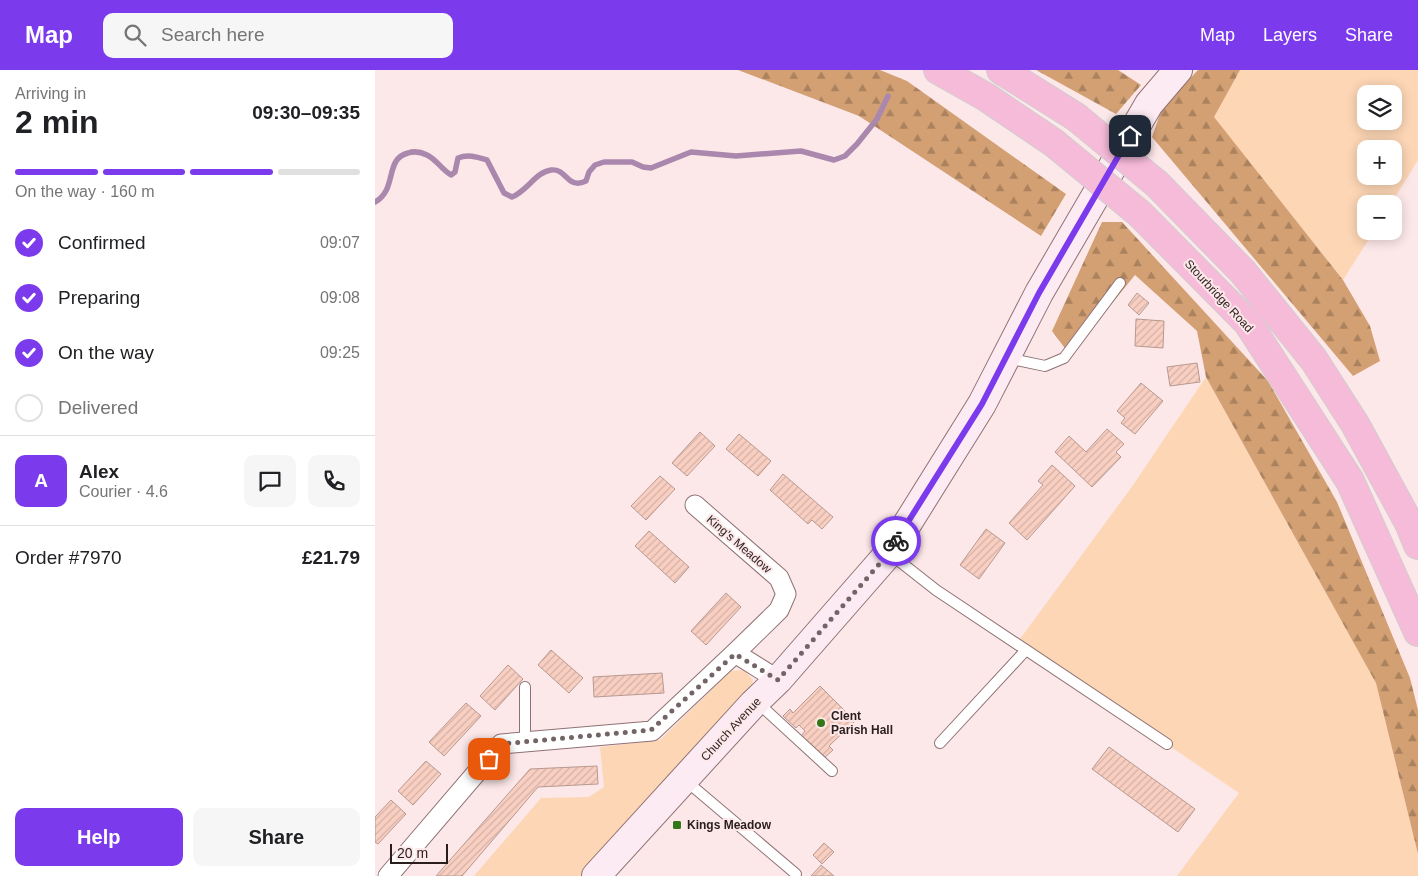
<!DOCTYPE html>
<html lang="en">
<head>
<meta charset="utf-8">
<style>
	body { margin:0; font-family:Helvetica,sans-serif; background:#f6f6f6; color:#202124; height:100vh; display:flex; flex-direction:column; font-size:19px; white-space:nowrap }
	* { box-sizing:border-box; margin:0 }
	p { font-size:16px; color:#757577 }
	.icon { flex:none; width:28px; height:28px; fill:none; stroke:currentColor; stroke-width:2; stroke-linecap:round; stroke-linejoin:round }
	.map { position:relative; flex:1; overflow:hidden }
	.drawer { display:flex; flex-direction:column; background:#fff; width:375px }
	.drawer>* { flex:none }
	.buttons { position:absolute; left:982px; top:15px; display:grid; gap:10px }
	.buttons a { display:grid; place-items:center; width:45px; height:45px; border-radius:10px; background:#fff; box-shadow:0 2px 12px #0003; font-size:25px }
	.scale { position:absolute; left:15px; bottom:12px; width:58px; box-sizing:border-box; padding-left:5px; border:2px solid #291d1e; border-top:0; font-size:14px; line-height:18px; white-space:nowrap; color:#291d1e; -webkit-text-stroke:4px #fde8e9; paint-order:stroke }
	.pin { position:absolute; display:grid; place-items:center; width:42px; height:42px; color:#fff; margin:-21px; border-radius:10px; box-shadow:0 2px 8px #0006 }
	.courier { position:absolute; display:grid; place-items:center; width:50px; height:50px; margin:-25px; border:4px solid #7c3aed; border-radius:50%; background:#fff; color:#222; box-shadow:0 1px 6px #0007 }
	.headline em { font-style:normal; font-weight:600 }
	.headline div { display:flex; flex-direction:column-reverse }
	.headline { display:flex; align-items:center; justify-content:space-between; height:85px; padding:0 15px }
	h1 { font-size:32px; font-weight:600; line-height:38px }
	.bar { display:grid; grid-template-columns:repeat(4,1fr); gap:8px 5px; align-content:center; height:60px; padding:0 15px }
	.bar i { height:6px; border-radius:4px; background:#e0e0e0 }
	.bar .active { background:#7c3aed }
	.bar p { grid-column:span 4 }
	.line { display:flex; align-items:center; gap:12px; padding:0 15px; border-top:1px solid #e0e0e0 }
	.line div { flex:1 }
	.round { display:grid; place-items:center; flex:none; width:52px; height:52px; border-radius:10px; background:#f6f6f6 }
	ol { padding:0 15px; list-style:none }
	li { display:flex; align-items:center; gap:15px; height:55px }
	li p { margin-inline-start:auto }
	li .icon { padding:5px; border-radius:50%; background:#7c3aed; color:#fff; stroke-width:4 }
	li:last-child { color:#757577 }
	li i { width:28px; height:28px; border:2px solid #e0e0e0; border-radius:50% }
	.button { display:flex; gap:10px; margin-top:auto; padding:10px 15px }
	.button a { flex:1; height:58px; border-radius:10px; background:#7c3aed; color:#fff; font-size:20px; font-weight:600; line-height:58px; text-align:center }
	.button a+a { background:#f6f6f6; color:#202124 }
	header { display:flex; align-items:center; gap:30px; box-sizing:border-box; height:70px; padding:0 25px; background:#7c3aed; color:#fff }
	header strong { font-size:24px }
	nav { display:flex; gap:28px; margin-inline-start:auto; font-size:18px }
	.search { width:350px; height:45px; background:#f6f6f6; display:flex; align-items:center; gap:12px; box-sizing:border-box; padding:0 18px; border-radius:10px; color:#757577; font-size:19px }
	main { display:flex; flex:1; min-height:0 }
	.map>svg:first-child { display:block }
</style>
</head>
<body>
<header>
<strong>Map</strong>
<div class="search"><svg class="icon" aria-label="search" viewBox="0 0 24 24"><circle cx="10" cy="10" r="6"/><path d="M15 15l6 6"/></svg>Search here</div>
<nav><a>Map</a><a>Layers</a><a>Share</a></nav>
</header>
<main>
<section class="drawer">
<div class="headline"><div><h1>2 min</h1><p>Arriving in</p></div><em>09:30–09:35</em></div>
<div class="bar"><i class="active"></i><i class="active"></i><i class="active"></i><i></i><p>On the way · 160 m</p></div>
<ol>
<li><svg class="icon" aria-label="check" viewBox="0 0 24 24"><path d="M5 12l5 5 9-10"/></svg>Confirmed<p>09:07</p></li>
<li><svg class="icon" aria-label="check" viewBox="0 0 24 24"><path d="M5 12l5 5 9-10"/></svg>Preparing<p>09:08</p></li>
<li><svg class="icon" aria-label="check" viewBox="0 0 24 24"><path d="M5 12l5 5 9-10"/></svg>On the way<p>09:25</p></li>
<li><i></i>Delivered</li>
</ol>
<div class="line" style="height:90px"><b class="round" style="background:#7c3aed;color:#fff">A</b><div><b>Alex</b><p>Courier · 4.6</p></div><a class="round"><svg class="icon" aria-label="chat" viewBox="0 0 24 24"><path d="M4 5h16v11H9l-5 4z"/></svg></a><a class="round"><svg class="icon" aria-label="phone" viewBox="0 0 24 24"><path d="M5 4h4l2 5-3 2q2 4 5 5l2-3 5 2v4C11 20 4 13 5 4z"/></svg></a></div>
<div class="line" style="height:65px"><div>Order #7970</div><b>£21.79</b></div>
<div class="button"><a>Help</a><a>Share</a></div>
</section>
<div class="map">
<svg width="1043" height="806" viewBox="0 0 1043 806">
	<defs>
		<pattern id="forest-firs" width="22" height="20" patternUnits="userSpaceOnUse" patternTransform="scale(1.25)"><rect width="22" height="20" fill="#d3a073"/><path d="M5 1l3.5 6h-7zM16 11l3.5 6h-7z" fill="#ab825e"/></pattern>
		<pattern id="building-hatch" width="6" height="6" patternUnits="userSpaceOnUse" patternTransform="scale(1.25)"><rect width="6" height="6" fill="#f9cfc2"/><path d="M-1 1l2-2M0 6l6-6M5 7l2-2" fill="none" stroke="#d5b1a6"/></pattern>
	</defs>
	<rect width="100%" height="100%" fill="#fde8e9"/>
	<g fill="#fcd6b5" fill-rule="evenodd">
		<path d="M865 0H1043V90L1016 134H991V161H999L968 210 838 47ZM991 24H1019V51H991ZM991 79H1019V106H991Z"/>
		<path d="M831 307 1001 613 1043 784V806H802L864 723 642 573 756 418Z"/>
		<path d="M369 600 378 610 375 623 206 806H99L166 728 214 727 229 717 225 677 285 670 356 601Z"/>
	</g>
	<g fill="url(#forest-firs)">
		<path d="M363 0H505L532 11 691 124 666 166 484 46Z"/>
		<path d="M661 0H743L766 15 741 44Z"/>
		<path d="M823 0H865L839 47 968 210 995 256 1005 291 978 306 777 67 787 38Z"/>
		<path d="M727 152H747L893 311 962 432 1035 608 1043 640V784L1001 613 831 307 822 261 760 205 695 285 677 261Z"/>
	</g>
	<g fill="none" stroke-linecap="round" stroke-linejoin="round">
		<path stroke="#aa87ac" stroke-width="5.5" d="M0 132C23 119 9 89 33 83 39 81 46 82 52 85 62 90 66 99 76 105L80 102 83 88C93 84 102 87 112 90L129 123 137 127C152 121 161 102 176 100 192 98 192 120 211 111L214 102 220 95 229 92H257L268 97 276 98 316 82 361 86 426 81 459 90 470 86 482 74 502 49 513 26"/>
	</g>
	<g fill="url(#building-hatch)" stroke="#b79990">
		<path d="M762 223 774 233 764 245 753 235Z"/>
		<path d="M761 249 789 251 788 278 760 276Z"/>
		<path d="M822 293 825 312 795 316 792 297Z"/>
		<path d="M766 313 788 331 760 364 746 353 750 348 742 341Z"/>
		<path d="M732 359 749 374 741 382 746 387 717 417 680 382 694 366 711 382Z"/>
		<path d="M325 362 340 376 312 406 297 393Z"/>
		<path d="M364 364 396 391 383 406 351 379Z"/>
		<path d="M677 395 700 416 652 470 634 453 668 415 663 411Z"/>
		<path d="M408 404 458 447 447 459 437 450 433 454 395 420Z"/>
		<path d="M285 406 300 419 271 450 256 436Z"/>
		<path d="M611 459 630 473 604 509 585 495Z"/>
		<path d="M274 461 314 497 300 513 260 476Z"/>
		<path d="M351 523 366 537 331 575 316 561Z"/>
		<path d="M176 580 208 608 194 623 163 595Z"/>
		<path d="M133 595 148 609 120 640 105 626Z"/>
		<path d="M287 603 289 623 219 627 218 607Z"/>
		<path d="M445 616 480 651 454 676 458 680 448 689 426 666 430 661 424 655 421 658 408 646 415 639 418 643Z"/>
		<path d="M91 633 106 646 69 686 54 672Z"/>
		<path d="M734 677 820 739 803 762 717 699Z"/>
		<path d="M51 691 66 704 38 735 23 721Z"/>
		<path d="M222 696 223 714 163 717 87 806H61L155 699Z"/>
		<path d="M16 730 31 744 3 774 0 772V747Z"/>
		<path d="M449 773 459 782 447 794 438 785Z"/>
		<path d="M446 795 459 806H436Z"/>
	</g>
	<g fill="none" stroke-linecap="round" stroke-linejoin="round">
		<g stroke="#8f7174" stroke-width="12">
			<g id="lane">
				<path d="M632 288 670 296 689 288 745 213"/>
				<path d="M514 483 561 520 792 674"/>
				<path d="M382 632 457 701"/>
				<path d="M150 673V617"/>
				<path d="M565 673 651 580"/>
				<path d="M310 710 421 804"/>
			</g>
		</g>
		<g stroke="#8f7174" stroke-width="21">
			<g id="street">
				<path d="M360 583 403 610"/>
				<path d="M13 806 126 674 277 661 360 583 404 540 411 524 404 508 320 435"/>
			</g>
		</g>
		<g stroke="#8f7174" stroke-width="30">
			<path id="secondary" d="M221 806 378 634 403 610 514 483 607 334 664 223 774 34 803 0"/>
		</g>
		<g stroke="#d0cdce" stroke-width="30">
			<g id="highway">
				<path d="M563 0 611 27 679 73"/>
				<path d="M626 0 701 47"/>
				<path d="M782 114 868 202 939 290 980 354 1034 453 1043 475"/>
				<path d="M765 144 873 253 975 411 1043 562"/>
			</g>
		</g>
		<use href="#lane" stroke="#fff" stroke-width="10"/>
		<use href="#street" stroke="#fff" stroke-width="19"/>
		<use href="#secondary" stroke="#fdebf4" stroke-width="28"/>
		<use href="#highway" stroke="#f7bbda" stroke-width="28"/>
		<g stroke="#d0cdce" stroke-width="30" stroke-linecap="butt">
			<g id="highway-bridge">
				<path d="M701 47 782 114"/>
				<path d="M679 73 765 144"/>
			</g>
		</g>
		<use href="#highway-bridge" stroke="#f7bbda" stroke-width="28"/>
	</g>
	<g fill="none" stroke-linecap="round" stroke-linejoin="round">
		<path stroke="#736465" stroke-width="5" stroke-dasharray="0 9" d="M114 689 126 674 276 660 360 584 403 610 514 483 521 471"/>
		<path stroke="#7c3aed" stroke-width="6" d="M521 471 607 334 664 223 755 66"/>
	</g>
	<g fill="#337718" stroke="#fde8e9" stroke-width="2">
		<circle cx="446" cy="653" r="5"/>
		<rect x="297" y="750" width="10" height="10" rx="2.5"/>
	</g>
	<g text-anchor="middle" stroke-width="4" stroke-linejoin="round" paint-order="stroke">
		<g font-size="12" fill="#291d1e" stroke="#fde8e9">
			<text transform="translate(844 226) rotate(47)" y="4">Stourbridge Road</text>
			<text transform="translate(364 474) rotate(41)" y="4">King's Meadow</text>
			<text transform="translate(356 659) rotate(-47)" y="4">Church Avenue</text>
		</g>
		<g font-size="12" font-weight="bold" fill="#291d1e" stroke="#fde8e9" text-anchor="start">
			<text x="456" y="650">Clent<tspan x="456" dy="14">Parish Hall</tspan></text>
			<text x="312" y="759">Kings Meadow</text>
		</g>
	</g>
</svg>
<div class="buttons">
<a><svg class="icon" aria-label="layers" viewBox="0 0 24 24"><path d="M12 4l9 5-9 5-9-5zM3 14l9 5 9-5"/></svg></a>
<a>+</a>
<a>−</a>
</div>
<div class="scale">20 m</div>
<div class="pin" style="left:114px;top:689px;background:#ea580c"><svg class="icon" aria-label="bag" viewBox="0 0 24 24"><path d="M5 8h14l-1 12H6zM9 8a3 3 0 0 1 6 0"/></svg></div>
<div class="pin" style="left:755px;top:66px;background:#1f2937"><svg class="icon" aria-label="home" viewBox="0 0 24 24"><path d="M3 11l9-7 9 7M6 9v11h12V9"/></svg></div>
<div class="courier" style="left:521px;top:471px"><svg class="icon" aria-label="bike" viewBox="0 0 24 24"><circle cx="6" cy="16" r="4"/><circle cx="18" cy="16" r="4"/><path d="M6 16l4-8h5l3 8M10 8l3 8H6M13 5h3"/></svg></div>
</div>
</main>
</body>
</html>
